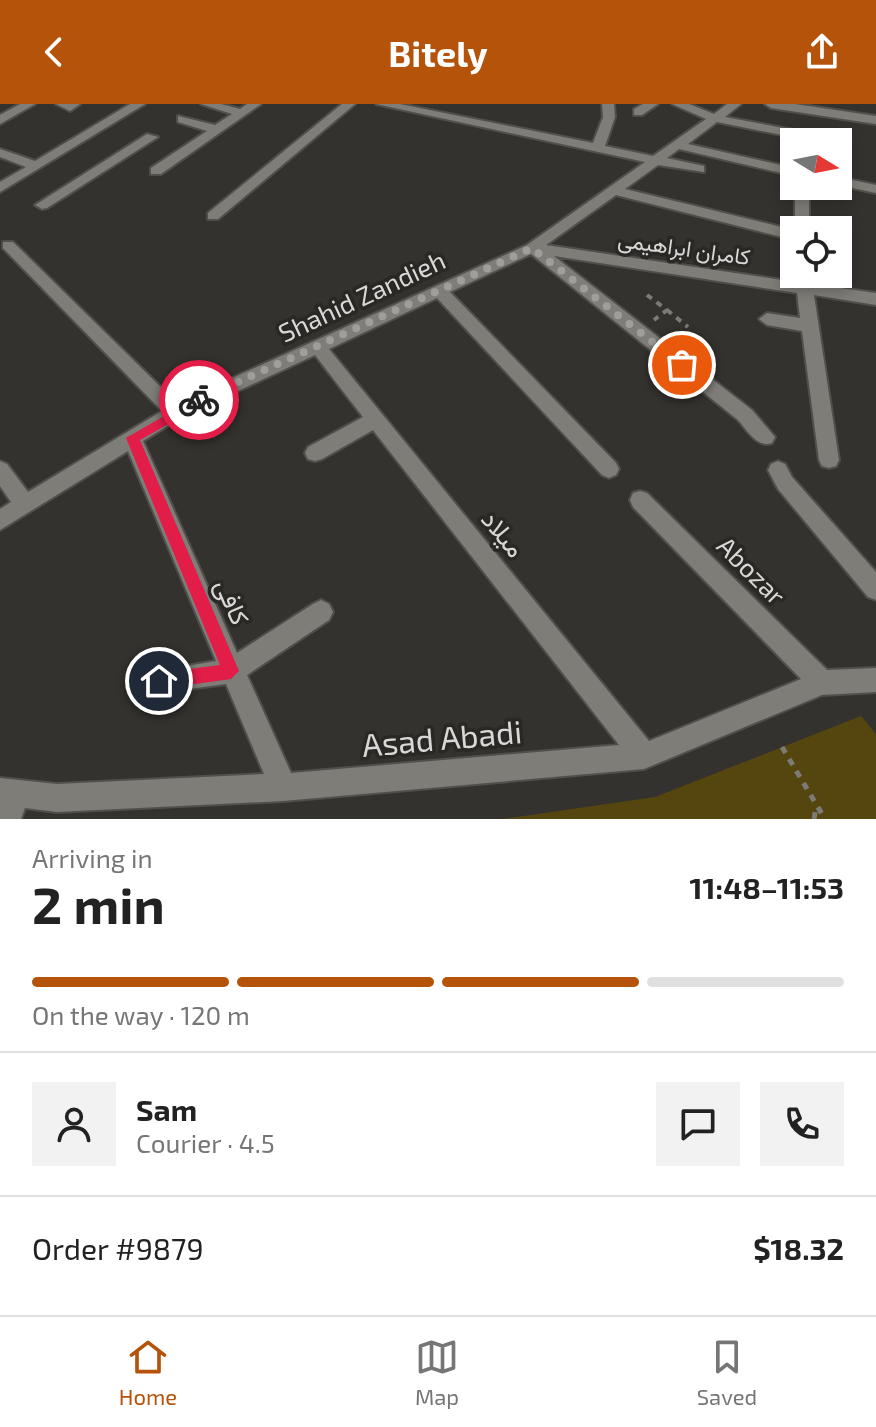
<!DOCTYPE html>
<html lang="en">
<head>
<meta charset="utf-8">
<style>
	body { margin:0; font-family:"Exo 2",Vazirmatn,sans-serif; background:#f2f2f2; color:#222; height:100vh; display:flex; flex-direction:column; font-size:30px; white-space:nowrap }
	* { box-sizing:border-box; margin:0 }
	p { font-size:26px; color:#767676 }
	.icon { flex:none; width:44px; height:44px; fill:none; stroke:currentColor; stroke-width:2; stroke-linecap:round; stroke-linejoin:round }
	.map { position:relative; height:715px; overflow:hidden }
	.details { display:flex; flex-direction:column; background:#fff; flex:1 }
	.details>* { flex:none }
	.needle { width:52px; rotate:100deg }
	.fabs { position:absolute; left:780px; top:24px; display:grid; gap:16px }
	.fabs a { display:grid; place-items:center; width:72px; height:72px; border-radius:0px; background:#fff; box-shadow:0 4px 12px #0003; font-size:40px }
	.pin { position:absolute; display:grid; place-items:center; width:68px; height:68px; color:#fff; margin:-34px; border:4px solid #fff; border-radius:50%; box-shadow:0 2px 8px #0007 }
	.courier { position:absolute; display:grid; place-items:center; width:80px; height:80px; margin:-40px; border:6px solid #e11d48; border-radius:50%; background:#fff; color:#222; box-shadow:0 2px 10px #0007 }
	.overview em { font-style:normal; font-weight:700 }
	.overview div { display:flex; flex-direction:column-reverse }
	.overview { display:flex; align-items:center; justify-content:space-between; height:136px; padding:0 32px }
	h1 { font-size:52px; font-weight:700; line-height:60px }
	.bar { display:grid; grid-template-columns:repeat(4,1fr); gap:12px 8px; align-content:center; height:96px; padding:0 32px }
	.bar i { height:10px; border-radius:6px; background:#e0e0e0 }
	.bar .active { background:#b45309 }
	.bar p { grid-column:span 4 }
	.line { display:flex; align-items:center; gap:20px; padding:0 32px; border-top:2px solid #e0e0e0 }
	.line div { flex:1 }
	.round { display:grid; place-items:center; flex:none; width:84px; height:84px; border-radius:0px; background:#f2f2f2 }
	header { display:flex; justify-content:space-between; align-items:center; height:104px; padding:0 32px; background:#b45309; color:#fff; font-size:36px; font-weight:700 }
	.menu { display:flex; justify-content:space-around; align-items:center; height:112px; border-top:2px solid #e0e0e0; background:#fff; font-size:22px; color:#767676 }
	.menu a { display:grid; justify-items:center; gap:4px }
	.menu .active { color:#b45309 }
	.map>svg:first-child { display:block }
</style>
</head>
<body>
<header><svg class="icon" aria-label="back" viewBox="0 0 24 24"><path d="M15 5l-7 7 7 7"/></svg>Bitely<svg class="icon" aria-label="share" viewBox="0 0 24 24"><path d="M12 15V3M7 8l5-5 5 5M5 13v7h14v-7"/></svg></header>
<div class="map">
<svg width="876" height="715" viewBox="0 0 876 715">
	<rect width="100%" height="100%" fill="#33322e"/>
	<path fill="#55460f" d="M861 612 876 630V715H503L655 693Z"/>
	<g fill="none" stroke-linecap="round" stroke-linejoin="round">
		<g stroke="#504f4c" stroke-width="4">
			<g id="minor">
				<path d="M20 0H35L0 20V11Z"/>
				<path d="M56 0H80L70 7Z"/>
				<path d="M130 0H145L0 88V78L26 63 0 53V45L35 57Z"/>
				<path d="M201 0H221L240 5 247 0H261L161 70H151V64L207 27 178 18V12L215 21 232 10Z"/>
				<path d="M342 0H355L218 115H208V109Z"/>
				<path d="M376 0H400L593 39 603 13 602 0H614L615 13 605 42 653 52 706 15 672 0H689L714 10 727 0H741L725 13 842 35 843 38 838 42V38H817L717 18 688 40 794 64V72L679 45 667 54 704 62V68L658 61 625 85 794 126V136L616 91 546 141 796 178 797 170H808L812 180 876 189V201L814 191 839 356 836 362 829 364 822 362 819 356 802 227 767 221 759 215 767 209 800 214 797 189 554 152 752 306 775 333 772 339C757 344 748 327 738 316L531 150 450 188 616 359 619 365 616 371 609 374 602 371 437 194 329 245 649 637 801 575 633 403 630 396 633 389 640 387 647 389 827 566 876 564V588L822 591 644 665 283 697 57 708 25 704 21 715H0V674L57 680 264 670 226 580 159 589 150 586 147 577 150 568 216 557 128 347 0 426V405L11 398 0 382V357L7 360 28 388 162 307 3 144V138H13L177 299 527 141 645 58ZM315 251 363 313 308 343 305 349 308 355 315 357 322 355 373 326 619 641 291 669 247 571 329 516 333 508 329 500 321 496 313 500 237 549 143 337 182 313Z"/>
				<path d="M643 0H658L642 11H634V5Z"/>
				<path d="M765 0H795L876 12V20L771 4Z"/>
				<path d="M147 30 158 33 47 104 42 105 35 101Z"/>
				<path d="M838 73 876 81V89L838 81Z"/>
				<rect x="795" y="82" width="14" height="44"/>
				<path d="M778 357 785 360 792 373 876 468V496L868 493 778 385 768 366 771 360Z"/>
			</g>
		</g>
		<g stroke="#7c7b78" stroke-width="4" stroke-dasharray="6 6" stroke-linecap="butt">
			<path d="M647 191 667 206 654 216"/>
			<path d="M667 206 688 223"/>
		</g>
		<g stroke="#7c7b78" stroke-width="5" stroke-dasharray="7 7" stroke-linecap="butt">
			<path d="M782 643 825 715"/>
			<path d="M814 715 816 704"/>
		</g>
		<use href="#minor" fill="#7e7d78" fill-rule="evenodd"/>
	</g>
	<path fill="#e11d48" d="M199 292 205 296 204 300 140 336 239 567 231 575 159 585 151 577 159 569 220 561 126 334Z"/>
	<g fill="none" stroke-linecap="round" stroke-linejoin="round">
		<path stroke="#9f9e9b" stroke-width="8" stroke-dasharray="0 14.4" d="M199 296 532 144 682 261"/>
	</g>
	<g text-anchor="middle" stroke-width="7" stroke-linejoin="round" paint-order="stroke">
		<g font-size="22" fill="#d9d8d6" stroke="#292825">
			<text transform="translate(684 144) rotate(8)" y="8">کامران ابراهیمی</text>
		</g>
		<g font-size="26" fill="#d9d8d6" stroke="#292825">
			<text transform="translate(362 193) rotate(-25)" y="9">Shahid Zandieh</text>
			<text transform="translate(503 430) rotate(51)" y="9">میلاد</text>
			<text transform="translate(751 467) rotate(45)" y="9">Abozar</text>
			<text transform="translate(232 498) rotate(67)" y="9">کافی</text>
		</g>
		<g font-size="32" fill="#d9d8d6" stroke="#292825">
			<text transform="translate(442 635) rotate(-5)" y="11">Asad Abadi</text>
		</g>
	</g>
</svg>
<div class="fabs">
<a><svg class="needle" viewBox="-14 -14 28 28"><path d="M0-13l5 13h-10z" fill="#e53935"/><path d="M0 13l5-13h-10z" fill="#767676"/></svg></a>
<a><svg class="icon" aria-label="locate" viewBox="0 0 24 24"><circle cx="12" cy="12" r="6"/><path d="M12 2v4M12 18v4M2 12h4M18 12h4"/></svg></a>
</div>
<div class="pin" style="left:682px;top:261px;background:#ea580c"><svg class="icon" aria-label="bag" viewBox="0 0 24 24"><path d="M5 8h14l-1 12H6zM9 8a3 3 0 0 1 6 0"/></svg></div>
<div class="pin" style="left:159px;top:577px;background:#1f2937"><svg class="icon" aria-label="home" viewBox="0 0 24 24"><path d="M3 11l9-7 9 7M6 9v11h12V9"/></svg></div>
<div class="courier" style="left:199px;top:296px"><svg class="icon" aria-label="bike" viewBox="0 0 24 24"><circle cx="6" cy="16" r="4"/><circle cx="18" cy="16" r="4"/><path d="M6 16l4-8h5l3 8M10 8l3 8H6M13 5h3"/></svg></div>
</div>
<section class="details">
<div class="overview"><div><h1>2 min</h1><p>Arriving in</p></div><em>11:48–11:53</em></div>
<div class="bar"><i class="active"></i><i class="active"></i><i class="active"></i><i></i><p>On the way · 120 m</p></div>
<div class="line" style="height:144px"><a class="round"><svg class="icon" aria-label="person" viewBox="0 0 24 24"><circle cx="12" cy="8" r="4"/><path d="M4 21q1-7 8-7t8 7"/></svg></a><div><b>Sam</b><p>Courier · 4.5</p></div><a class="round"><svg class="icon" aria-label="chat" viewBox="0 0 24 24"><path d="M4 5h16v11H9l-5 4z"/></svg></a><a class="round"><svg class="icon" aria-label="phone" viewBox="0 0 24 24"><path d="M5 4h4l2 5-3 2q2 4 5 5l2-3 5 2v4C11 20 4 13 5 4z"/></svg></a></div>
<div class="line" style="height:104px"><div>Order #9879</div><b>$18.32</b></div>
</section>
<nav class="menu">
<a class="active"><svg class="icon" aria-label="home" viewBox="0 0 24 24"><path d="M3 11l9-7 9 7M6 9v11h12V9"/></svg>Home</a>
<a><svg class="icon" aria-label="map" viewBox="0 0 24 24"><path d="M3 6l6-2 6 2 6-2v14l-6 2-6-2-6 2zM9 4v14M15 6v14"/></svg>Map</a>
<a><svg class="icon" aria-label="saved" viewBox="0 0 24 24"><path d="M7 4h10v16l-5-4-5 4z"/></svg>Saved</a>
</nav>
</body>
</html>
